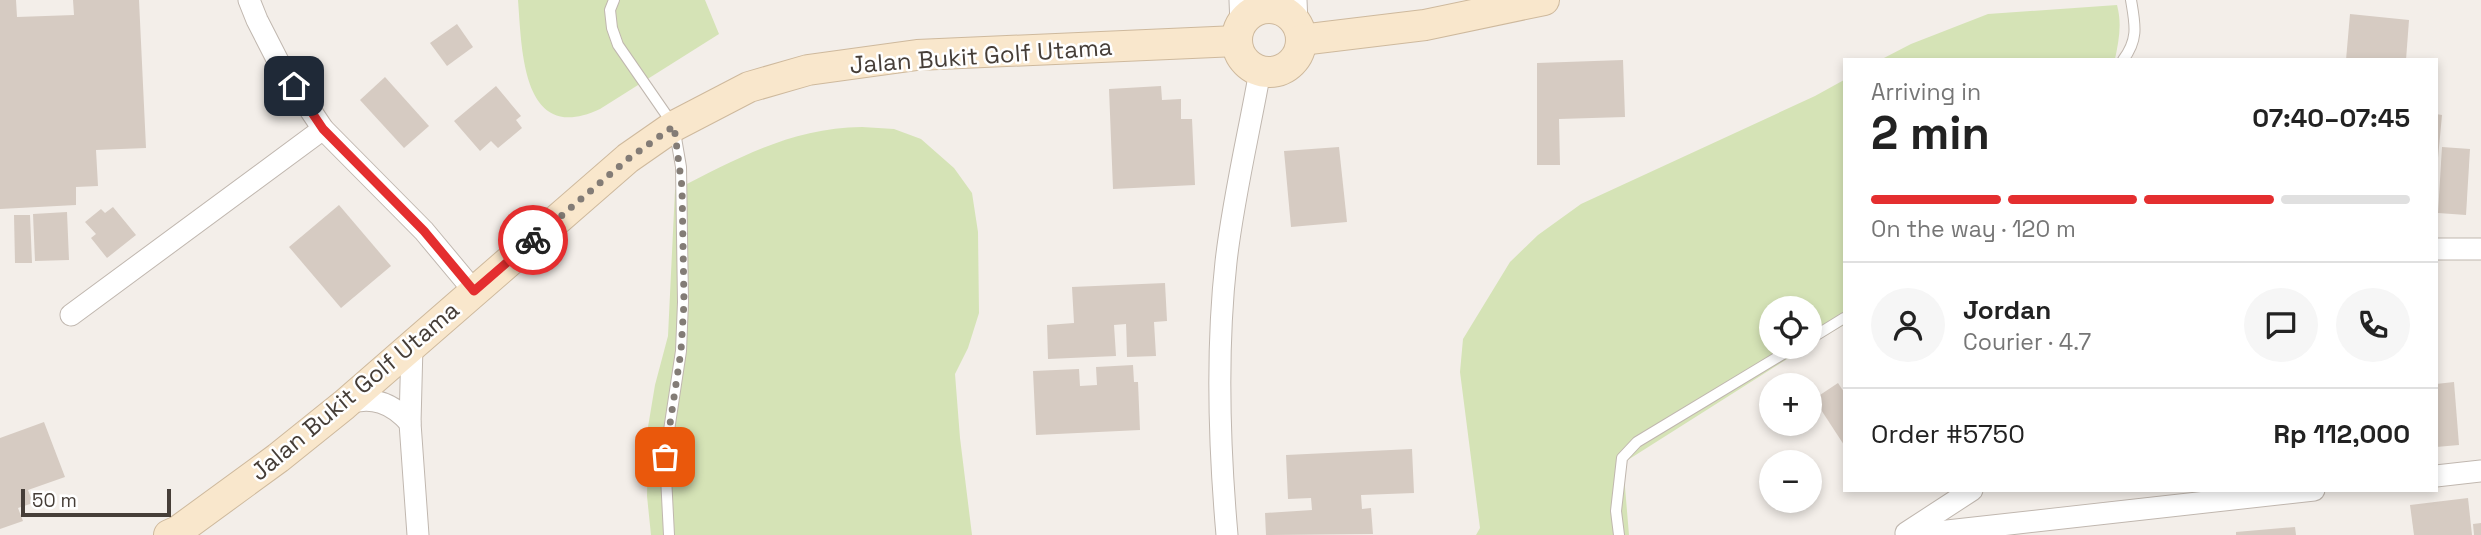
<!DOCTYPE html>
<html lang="en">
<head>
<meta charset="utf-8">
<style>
	body { margin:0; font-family:"Space Grotesk",sans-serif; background:#f6f6f6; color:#222; height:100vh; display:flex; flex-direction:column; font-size:26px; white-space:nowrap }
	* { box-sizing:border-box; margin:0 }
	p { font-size:23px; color:#767676 }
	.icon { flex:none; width:38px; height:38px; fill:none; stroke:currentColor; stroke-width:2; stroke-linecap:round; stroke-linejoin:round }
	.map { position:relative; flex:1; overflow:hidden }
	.sheet { position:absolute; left:1843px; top:58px; width:595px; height:434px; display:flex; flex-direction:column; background:#fff; border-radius:0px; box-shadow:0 4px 10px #0003 }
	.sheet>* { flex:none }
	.tools { position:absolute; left:1759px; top:296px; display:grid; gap:14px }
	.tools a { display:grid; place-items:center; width:63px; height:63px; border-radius:50%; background:#fff; box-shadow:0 4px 10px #0003; font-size:35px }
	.scale { position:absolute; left:21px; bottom:18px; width:150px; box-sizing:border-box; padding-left:7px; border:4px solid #463e38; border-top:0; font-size:19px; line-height:24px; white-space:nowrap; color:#463e38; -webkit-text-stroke:5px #fff; paint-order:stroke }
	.pin { position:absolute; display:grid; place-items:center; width:60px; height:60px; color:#fff; margin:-30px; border-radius:14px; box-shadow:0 4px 10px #0006 }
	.courier { position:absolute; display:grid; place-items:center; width:70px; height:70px; margin:-35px; border:5px solid #e42e2f; border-radius:50%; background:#fff; color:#222; box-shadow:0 2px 9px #0007 }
	.summary em { font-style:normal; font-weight:700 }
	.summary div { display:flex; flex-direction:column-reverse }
	.summary { display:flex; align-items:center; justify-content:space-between; height:119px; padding:0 28px }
	h1 { font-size:46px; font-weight:700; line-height:52px }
	.bar { display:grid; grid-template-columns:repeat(4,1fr); gap:10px 7px; align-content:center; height:84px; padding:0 28px }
	.bar i { height:9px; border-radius:5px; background:#e0e0e0 }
	.bar .current { background:#e42e2f }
	.bar p { grid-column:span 4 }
	.line { display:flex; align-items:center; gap:18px; padding:0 28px; border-top:2px solid #e0e0e0 }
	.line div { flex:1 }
	.round { display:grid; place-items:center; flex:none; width:74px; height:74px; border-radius:37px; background:#f6f6f6 }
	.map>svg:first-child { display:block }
</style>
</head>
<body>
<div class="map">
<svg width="2481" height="535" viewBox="0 0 2481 535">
	<rect width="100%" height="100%" fill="#f3eee9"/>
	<g fill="#d5e3b6">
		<path d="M518 0H705L719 34 600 109C522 146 522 51 518 0Z"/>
		<path d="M2117 5C2122 24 2119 40 2115 59H1882L1911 44 1988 14Z"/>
		<path d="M1844 80V325L1810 345V308H1771V346L1806 347 1623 463 1629 535H1476L1480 528 1460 372 1463 339 1510 262 1538 235 1581 204 1815 96Z"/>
		<path d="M862 127 894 129 921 139 954 168 972 193 978 232 979 313 968 348 955 374 960 438 972 535H651L647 496 648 427 655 385 668 336 675 190C737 159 790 128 862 127Z"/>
	</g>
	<g fill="#d6cbc2">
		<path d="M0 0H16L17 17 74 15 73 0H139L146 148 96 150 98 186 76 187V205L0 209Z"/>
		<path d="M2350 14 2409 20 2406 60H2346Z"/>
		<path d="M457 24 473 47 447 66 430 43Z"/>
		<path d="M1623 60 1625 117 1559 119 1560 165H1537V63Z"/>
		<path d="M385 77 429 126 404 148 360 100Z"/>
		<path d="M496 86 521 116 516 120 522 128 498 148 491 141 480 151 454 121Z"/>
		<path d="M1161 86 1162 100 1181 99V119H1192L1195 185 1113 189 1109 89Z"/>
		<path d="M2436 114 2442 115 2438 158H2436Z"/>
		<path d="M1339 147 1347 222 1291 227 1284 151Z"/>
		<path d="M2442 147 2470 149 2466 215 2438 213Z"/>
		<path d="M339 205 391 266 341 308 289 247Z"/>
		<path d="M113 207 136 235 107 258 91 238 96 234 85 222 101 209 105 213Z"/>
		<path d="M67 212 69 260 35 261 33 214Z"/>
		<path d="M14 215H30L32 263H15Z"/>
		<path d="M1165 283 1167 321 1154 322 1156 356 1127 357 1126 324 1114 325 1116 356 1048 359 1047 325 1074 323 1072 287Z"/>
		<path d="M1133 365 1134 382H1138L1140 430 1036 435 1033 371 1079 369 1080 386 1097 385 1096 367Z"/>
		<path d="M2454 382 2459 445 2436 447V384Z"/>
		<path d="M1838 383 1844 392V445L1814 399Z"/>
		<path d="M44 422 65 477 28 490 33 503 18 508 23 521 0 529V438Z"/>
		<path d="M1412 449 1414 493 1361 495 1362 509 1371 508 1373 534 1266 535 1265 513 1312 510 1311 498 1288 499 1286 455Z"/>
		<path d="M2468 498 2472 535H2414L2410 505Z"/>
		<path d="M2481 523V535H2474L2473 524Z"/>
		<path d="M2295 527 2296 535H2236V532Z"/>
	</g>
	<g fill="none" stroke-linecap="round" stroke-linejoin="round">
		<g stroke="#c0b7af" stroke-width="12">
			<g id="lane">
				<path d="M614 0 610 10 612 28 618 45 674 126 681 167 683 302 681 351 665 457 669 535"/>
				<path d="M2123 60C2139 39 2135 24 2131 0"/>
				<path d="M1810 339 1844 318"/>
				<path d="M1619 535 1616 511 1622 458 1637 442 1796 346"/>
			</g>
		</g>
		<g stroke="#c0b7af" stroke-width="23">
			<g id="street">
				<path d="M249 0 257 20 280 65 323 129 424 231 474 291"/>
				<path d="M1240 0 1241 25"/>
				<path d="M1296 0 1297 23"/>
				<path d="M2436 249H2481"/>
				<path d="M71 315 323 129"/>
				<path d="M412 345 410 423 418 535"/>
				<path d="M346 404C372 395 392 403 410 423"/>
				<path d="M2436 476 2481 471"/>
				<path d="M1906 533 1972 490"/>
				<path d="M1227 535C1219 444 1216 352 1226 262 1233 199 1249 133 1260 71"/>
				<path d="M1911 535 2314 490"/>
			</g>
		</g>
		<g stroke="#ceb99d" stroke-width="32">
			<g id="secondary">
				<circle cx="1269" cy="40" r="32"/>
				<path d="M1301 40 1425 25 1544 0"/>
				<path d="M169 535 178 531 278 458 344 405 628 158 674 126 749 87 808 70 917 55 1237 41"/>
			</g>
		</g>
		<use href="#lane" stroke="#fff" stroke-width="10"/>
		<use href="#street" stroke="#fff" stroke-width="21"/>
		<use href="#secondary" stroke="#f9e7cc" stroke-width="30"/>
	</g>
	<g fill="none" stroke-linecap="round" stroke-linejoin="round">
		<path stroke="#837c76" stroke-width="7" stroke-dasharray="0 12.6" d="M533 240 628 159 674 126 682 187 684 302 681 351 665 457"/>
		<path stroke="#e42e2f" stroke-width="9" d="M294 86 323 129 424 231 474 291 533 240"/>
	</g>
	<g text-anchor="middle" stroke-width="5" stroke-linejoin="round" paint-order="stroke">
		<g font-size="24" fill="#463e38" stroke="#fff">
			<text transform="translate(981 56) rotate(-4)" y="8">Jalan Bukit Golf Utama</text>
			<text transform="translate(355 391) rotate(-40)" y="8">Jalan Bukit Golf Utama</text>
		</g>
	</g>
</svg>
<div class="tools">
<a><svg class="icon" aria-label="locate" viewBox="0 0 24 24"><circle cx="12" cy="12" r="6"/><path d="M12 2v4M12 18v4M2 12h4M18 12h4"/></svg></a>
<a>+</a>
<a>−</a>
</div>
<div class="scale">50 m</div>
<div class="pin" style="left:665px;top:457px;background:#ea580c"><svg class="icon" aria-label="bag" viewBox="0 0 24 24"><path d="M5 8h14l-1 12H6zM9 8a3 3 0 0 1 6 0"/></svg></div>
<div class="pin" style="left:294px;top:86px;background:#1f2937"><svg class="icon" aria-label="home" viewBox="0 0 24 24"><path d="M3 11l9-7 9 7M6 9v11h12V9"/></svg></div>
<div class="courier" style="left:533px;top:240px"><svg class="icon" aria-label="bike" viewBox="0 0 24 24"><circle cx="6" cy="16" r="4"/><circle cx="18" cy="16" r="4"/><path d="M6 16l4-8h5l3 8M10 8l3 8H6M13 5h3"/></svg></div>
<section class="sheet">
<div class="summary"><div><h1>2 min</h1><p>Arriving in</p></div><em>07:40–07:45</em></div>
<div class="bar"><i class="current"></i><i class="current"></i><i class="current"></i><i></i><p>On the way · 120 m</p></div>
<div class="line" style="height:126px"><a class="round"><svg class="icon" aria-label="person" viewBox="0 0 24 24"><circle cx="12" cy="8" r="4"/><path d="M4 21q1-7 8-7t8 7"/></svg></a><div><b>Jordan</b><p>Courier · 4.7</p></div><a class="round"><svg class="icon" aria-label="chat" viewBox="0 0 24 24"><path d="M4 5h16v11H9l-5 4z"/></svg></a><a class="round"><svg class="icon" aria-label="phone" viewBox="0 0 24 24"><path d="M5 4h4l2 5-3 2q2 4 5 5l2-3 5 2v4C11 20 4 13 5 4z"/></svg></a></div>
<div class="line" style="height:91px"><div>Order #5750</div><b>Rp 112,000</b></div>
</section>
</div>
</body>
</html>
